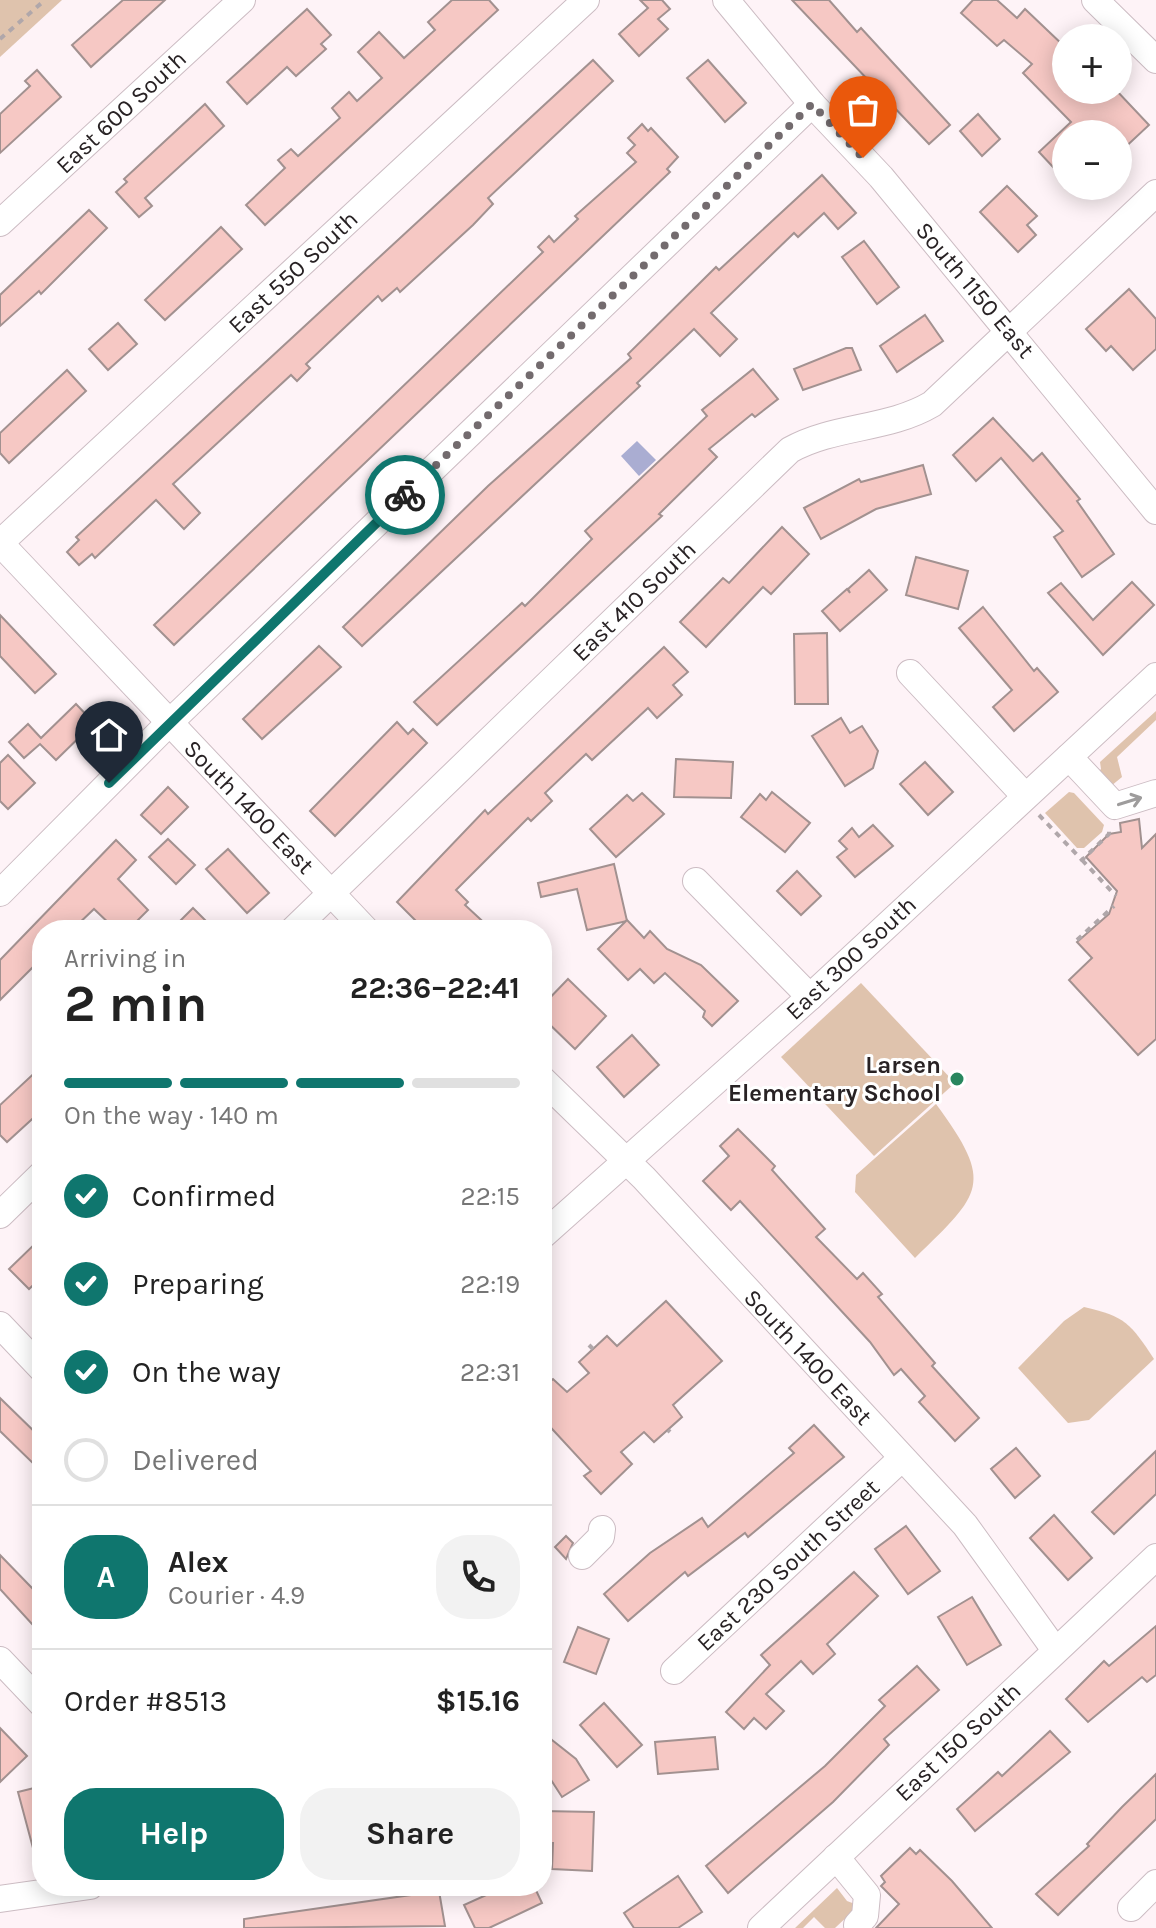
<!DOCTYPE html>
<html lang="en">
<head>
<meta charset="utf-8">
<style>
	body { margin:0; font-family:Karla,sans-serif; background:#f2f2f2; color:#222; height:100vh; display:flex; flex-direction:column; font-size:30px; white-space:nowrap }
	* { box-sizing:border-box; margin:0 }
	p { font-size:26px; color:#767676 }
	.icon { flex:none; width:44px; height:44px; fill:none; stroke:currentColor; stroke-width:2; stroke-linecap:round; stroke-linejoin:round }
	.map { position:relative; flex:1; overflow:hidden }
	.details { position:absolute; left:32px; top:920px; width:520px; height:976px; display:flex; flex-direction:column; background:#fff; border-radius:32px; box-shadow:0 4px 20px #0003 }
	.details>* { flex:none }
	.controls { position:absolute; left:1052px; top:24px; display:grid; gap:16px }
	.controls a { display:grid; place-items:center; width:80px; height:80px; border-radius:50%; background:#fff; box-shadow:0 4px 20px #0003; font-size:40px }
	.pin { position:absolute; display:grid; place-items:center; width:68px; height:68px; color:#fff; margin:-82px -34px; border-radius:50% 50% 50% 0; rotate:-45deg; box-shadow:0 0 8px #0007 }
	.pin .icon { rotate:45deg }
	.courier { position:absolute; display:grid; place-items:center; width:80px; height:80px; margin:-40px; border:6px solid #0f766e; border-radius:50%; background:#fff; color:#222; box-shadow:0 2px 10px #0007 }
	.summary em { font-style:normal; font-weight:700 }
	.summary div { display:flex; flex-direction:column-reverse }
	.summary { display:flex; align-items:center; justify-content:space-between; height:136px; padding:0 32px }
	h1 { font-size:52px; font-weight:700; line-height:60px }
	.bar { display:grid; grid-template-columns:repeat(4,1fr); gap:12px 8px; align-content:center; height:96px; padding:0 32px }
	.bar i { height:10px; border-radius:6px; background:#e0e0e0 }
	.bar .current { background:#0f766e }
	.bar p { grid-column:span 4 }
	.line { display:flex; align-items:center; gap:20px; padding:0 32px; border-top:2px solid #e0e0e0 }
	.line div { flex:1 }
	.round { display:grid; place-items:center; flex:none; width:84px; height:84px; border-radius:32px; background:#f2f2f2 }
	ol { padding:0 32px; list-style:none }
	li { display:flex; align-items:center; gap:24px; height:88px }
	li p { margin-inline-start:auto }
	li .icon { padding:8px; border-radius:50%; background:#0f766e; color:#fff; stroke-width:4 }
	li:last-child { color:#767676 }
	li i { width:44px; height:44px; border:4px solid #e0e0e0; border-radius:50% }
	.button { display:flex; gap:16px; margin-top:auto; padding:16px 32px }
	.button a { flex:1; height:92px; border-radius:32px; background:#0f766e; color:#fff; font-size:32px; font-weight:700; line-height:92px; text-align:center }
	.button a+a { background:#f2f2f2; color:#222 }
	.map>svg:first-child { display:block }
</style>
</head>
<body>
<div class="map">
<svg width="1156" height="1928" viewBox="0 0 1156 1928">
	<rect width="100%" height="100%" fill="#fef3f7"/>
	<g fill="#dfc3ad">
		<path d="M0 0H62L0 57Z"/>
		<path d="M1156 711V720L1117 757 1122 777 1111 786 1097 773 1101 769 1100 762Z"/>
		<path d="M1069 792 1074 793 1104 825 1102 832 1084 848H1077L1045 813Z"/>
		<path d="M861 983 955 1083 874 1156 781 1057Z"/>
		<path d="M936 1104C995 1184 982 1193 915 1258L855 1192 856 1175Z"/>
		<path d="M1084 1307C1125 1316 1131 1324 1154 1359L1089 1420 1068 1423 1018 1368 1064 1321Z"/>
		<path d="M837 1888 847 1901 855 1904 852 1912 835 1928H825L814 1917 803 1928H795Z"/>
	</g>
	<path fill="#aaadd2" d="M637 441 656 460 639 476 621 456Z"/>
	<g fill="#f6c8c4" stroke="#a29190" stroke-width="2">
		<path d="M123 0H165L91 67 72 45Z"/>
		<path d="M452 0H489L498 10 265 225 246 205 285 168 278 160 291 149 298 156 340 118 332 108 349 92 357 101 382 78 358 52 379 32 404 58 435 30 428 22Z"/>
		<path d="M640 0H662L670 9 658 19 668 29 639 56 619 34 648 8Z"/>
		<path d="M792 0H829L857 32 861 28 950 125 929 144Z"/>
		<path d="M973 0H997L1017 18 1025 9 1066 48V90H1116L1149 125 1118 154V134H1066V181L1039 152 1071 122 1023 73 1032 64 1004 40 997 46 961 13Z"/>
		<path d="M307 9 331 35 321 44 326 49 296 76 287 67 247 104 227 82Z"/>
		<path d="M593 60 613 81 488 198 493 204 473 225 400 292 397 288 382 301 378 296 306 364 310 368 297 381 291 375 173 484 200 513 184 529 156 500 95 558 92 554 79 565 67 552 79 540 76 537Z"/>
		<path d="M708 60 746 103 725 122 687 78Z"/>
		<path d="M37 70 61 97 0 153V114L30 86 25 81Z"/>
		<path d="M205 104 224 126 145 198 152 206 139 217 116 192 127 182 124 179Z"/>
		<path d="M978 114 1000 139 982 156 960 131Z"/>
		<path d="M642 124 648 131 651 128 678 157 667 169 670 172 174 645 154 625 543 252 538 247 549 236 554 242 578 219 575 216 636 162 627 153 635 145 628 138Z"/>
		<path d="M822 175 856 213 838 229 824 213 798 237 794 233 711 313 737 339 720 356 694 329 637 383 640 386 362 646 343 627 488 486 631 358 628 354 716 267 719 270Z"/>
		<path d="M1007 186 1037 216 1027 225 1036 235 1018 252 980 212Z"/>
		<path d="M89 210 107 228 41 294 39 291 0 326V295Z"/>
		<path d="M221 227 242 249 165 320 145 300Z"/>
		<path d="M864 241 899 287 877 304 842 257Z"/>
		<path d="M1129 289 1156 319V349L1133 370 1111 346 1106 351 1086 329Z"/>
		<path d="M925 315 943 341 897 372 880 346Z"/>
		<path d="M118 323 137 344 108 370 89 349Z"/>
		<path d="M846 348H852L861 370 803 390 794 369Z"/>
		<path d="M753 369 778 399 755 417 752 414 709 449 717 457 659 514 662 516 437 725 414 702 522 603 525 606 592 539 585 531 707 416 702 410Z"/>
		<path d="M67 370 86 391 9 463 0 453V433Z"/>
		<path d="M993 418 1033 461 1042 453 1080 499 1077 501 1114 554 1082 577 1054 537 1063 531 1001 458 976 481 953 455Z"/>
		<path d="M923 465 931 494 876 509 821 539 804 508 859 479 861 482Z"/>
		<path d="M782 527 809 554 771 594 763 587 706 647 680 622 723 578 729 583Z"/>
		<path d="M916 557 968 571 958 609 906 595Z"/>
		<path d="M869 570 887 590 840 631 822 611 847 589 850 593 848 589Z"/>
		<path d="M1132 582 1154 605 1103 655 1048 593 1061 583 1093 620Z"/>
		<path d="M983 607 1034 671 1037 668 1058 692 1014 731 993 707 1012 690 959 628Z"/>
		<path d="M0 615 56 674 35 693 0 656Z"/>
		<path d="M827 633 828 704H795L794 634Z"/>
		<path d="M319 646 341 667 262 739 243 719Z"/>
		<path d="M664 647 688 672 673 685 682 695 657 718 648 708 592 760 586 754 545 793 552 801 531 821 528 818 456 890 468 902 465 905 492 930H425L397 902 485 810 488 814Z"/>
		<path d="M76 704 94 723 56 760 40 744 24 758 9 742 28 724 41 738Z"/>
		<path d="M841 718 850 733 862 726 878 751 873 768 845 786 812 736Z"/>
		<path d="M397 722 408 734 413 729 427 743 335 836 310 811Z"/>
		<path d="M8 755 35 783 8 809 0 801V763Z"/>
		<path d="M676 759 733 762 731 798 674 797Z"/>
		<path d="M925 762 953 792 928 815 900 784Z"/>
		<path d="M168 787 188 807 161 834 141 815Z"/>
		<path d="M772 792 810 823 785 852 741 817 760 794 766 800Z"/>
		<path d="M642 793 664 814 616 857 590 829 627 795 633 801Z"/>
		<path d="M1139 819 1142 848 1156 834V1039L1138 1055 1069 980 1092 958 1077 942 1109 914 1117 891 1086 857 1109 834 1121 832 1120 823Z"/>
		<path d="M873 825 893 846 855 877 837 857 847 849 839 841 852 828 859 837Z"/>
		<path d="M168 839 195 865 176 884 149 857Z"/>
		<path d="M116 840 136 860 118 879 148 910 128 930H116L94 909 72 930H42V958L0 1000V960Z"/>
		<path d="M228 849 269 893 247 913 206 869Z"/>
		<path d="M614 864 627 921 587 930 577 889 541 897 538 883Z"/>
		<path d="M797 871 821 896 801 915 777 891Z"/>
		<path d="M193 908 215 930H171Z"/>
		<path d="M627 920 644 938 650 931 667 949 701 965 738 1001 712 1026 703 1017 705 1011 665 973 654 983 640 969 628 980 598 949Z"/>
		<path d="M568 979 606 1016 575 1049 542 1017V1006Z"/>
		<path d="M632 1035 659 1065 624 1097 597 1067Z"/>
		<path d="M42 1066V1110L7 1142 0 1135V1105Z"/>
		<path d="M738 1129 775 1166 772 1170 825 1229 816 1237 857 1279 863 1273 882 1294 878 1297 935 1363 932 1366 979 1418 955 1441 919 1402 925 1396 901 1369 894 1375 870 1342 740 1201 731 1210 703 1181 729 1156 720 1146Z"/>
		<path d="M42 1237V1277L29 1289 9 1269Z"/>
		<path d="M666 1301 722 1361 673 1405 682 1417 654 1442 644 1432 621 1452 632 1464 601 1494 584 1476 591 1471 542 1418V1389L553 1379 567 1392 589 1373 579 1362 607 1336 617 1346Z"/>
		<path d="M0 1398 42 1439V1472L0 1431Z"/>
		<path d="M814 1425 844 1457 748 1537 745 1533 688 1576 685 1572 628 1621 604 1594 650 1553 702 1518 708 1527 794 1453 789 1448Z"/>
		<path d="M1016 1448 1040 1476 1015 1498 991 1469Z"/>
		<path d="M1156 1451V1494L1114 1534 1092 1512Z"/>
		<path d="M1054 1515 1092 1558 1068 1580 1030 1538Z"/>
		<path d="M906 1526 940 1571 908 1594 875 1549Z"/>
		<path d="M566 1536 573 1543 566 1559 555 1547Z"/>
		<path d="M0 1555 32 1588 42 1578V1635L0 1589Z"/>
		<path d="M854 1572 878 1596 827 1644 835 1654 813 1674 801 1661 766 1694 784 1711 766 1729 754 1718 744 1729 726 1712 770 1665 761 1655Z"/>
		<path d="M972 1597 1001 1645 967 1665 938 1617Z"/>
		<path d="M1156 1626V1675L1147 1682 1142 1677 1088 1722 1066 1699 1104 1661 1109 1666Z"/>
		<path d="M578 1627 609 1639 596 1674 564 1662Z"/>
		<path d="M917 1666 939 1690 884 1739 889 1745 833 1802 728 1893 706 1866 825 1766 885 1706 879 1700Z"/>
		<path d="M604 1703 642 1745 617 1767 580 1725Z"/>
		<path d="M0 1728 27 1756 0 1782Z"/>
		<path d="M1050 1731 1070 1752 975 1831 957 1809 998 1772 1002 1776Z"/>
		<path d="M715 1737 718 1769 658 1774 655 1742Z"/>
		<path d="M552 1740 576 1759 589 1780 562 1797 542 1766V1753Z"/>
		<path d="M1156 1774V1819L1058 1915 1036 1894 1089 1846 1087 1844 1122 1807Z"/>
		<path d="M42 1786V1863H37L18 1792Z"/>
		<path d="M542 1811 594 1812 592 1871 552 1869 553 1843H542Z"/>
		<path d="M910 1848 916 1854 920 1850 952 1881 992 1928H876L899 1904 881 1886 885 1882 881 1876Z"/>
		<path d="M678 1876 702 1912 678 1928H634L624 1913Z"/>
		<path d="M506 1886H534L542 1903 489 1928H475L464 1905Z"/>
		<path d="M439 1891 445 1926 244 1928V1919Z"/>
	</g>
	<g fill="none" stroke-linecap="round" stroke-linejoin="round">
		<g stroke="#ccbcc3" stroke-width="28">
			<g id="minor">
				<path d="M726 0 812 104 881 177 1156 511"/>
				<path d="M1095 0 1156 60"/>
				<path d="M0 223 242 0"/>
				<path d="M0 543 586 0"/>
				<path d="M0 543 366 930"/>
				<path d="M910 673 1025 796"/>
				<path d="M1069 757 1115 806 1156 793"/>
				<path d="M696 881 810 997"/>
				<path d="M0 893 169 723 812 104"/>
				<path d="M293 930 790 450C835 425 888 430 932 404L1156 193"/>
				<path d="M542 1079 644 1178 965 1525 1055 1650"/>
				<path d="M0 1215 42 1174"/>
				<path d="M542 1236 810 997 1156 676"/>
				<path d="M0 1325 42 1369"/>
				<path d="M582 1556 601 1537 602 1529"/>
				<path d="M0 1660 42 1704"/>
				<path d="M674 1671 902 1458"/>
				<path d="M836 1857 867 1895 865 1916 857 1925"/>
				<path d="M0 1899 90 1886"/>
				<path d="M1131 1908 1156 1883"/>
				<path d="M761 1928 1156 1557"/>
			</g>
		</g>
		<g stroke="#b0a7aa" stroke-width="4" stroke-dasharray="6 6" stroke-linecap="butt">
			<path d="M0 39 45 0"/>
			<path d="M1039 815 1082 860 1109 834V828"/>
			<path d="M1082 860 1116 896"/>
			<path d="M1077 940 1114 906"/>
			<path d="M589 1345 593 1349"/>
			<path d="M668 1430 670 1432"/>
			<path d="M542 1448 544 1446"/>
		</g>
		<use href="#minor" stroke="#fff" stroke-width="26"/>
	</g>
	<defs><path id="oneway-shaft" d="M-6 0H5M1.5-3L5.5 0L1.5 3" fill="none" stroke-width="1.6" stroke-linecap="round" stroke-linejoin="round" transform="scale(2)"/></defs>
	<use stroke="#9e9c9c" href="#oneway-shaft" transform="translate(1130 801) rotate(-17)"/>
	<g fill="none" stroke-linecap="round" stroke-linejoin="round">
		<path stroke="#736b6e" stroke-width="8" stroke-dasharray="0 14.4" d="M405 495 812 104 863 158"/>
		<path stroke="#0f766e" stroke-width="10" d="M109 783 405 495"/>
	</g>
	<circle fill="#29875f" stroke="#fff" stroke-width="3" cx="957" cy="1079" r="8"/>
	<g text-anchor="middle" stroke-width="6" stroke-linejoin="round" paint-order="stroke">
		<g font-size="24" fill="#282224" stroke="#fff">
			<text transform="translate(121 112) rotate(-43)" y="8">East 600 South</text>
			<text transform="translate(293 272) rotate(-43)" y="8">East 550 South</text>
			<text transform="translate(975 290) rotate(50)" y="8">South 1150 East</text>
			<text transform="translate(634 601) rotate(-44)" y="8">East 410 South</text>
			<text transform="translate(249 807) rotate(46)" y="8">South 1400 East</text>
			<text transform="translate(851 958) rotate(-43)" y="8">East 300 South</text>
			<text transform="translate(808 1357) rotate(47)" y="8">South 1400 East</text>
			<text transform="translate(788 1565) rotate(-43)" y="8">East 230 South Street</text>
			<text transform="translate(958 1742) rotate(-43)" y="8">East 150 South</text>
		</g>
		<g font-size="24" font-weight="bold" fill="#282224" stroke="#fff" text-anchor="end">
			<text x="941" y="1073">Larsen<tspan x="941" dy="28">Elementary School</tspan></text>
		</g>
	</g>
</svg>
<div class="controls">
<a>+</a>
<a>−</a>
</div>
<div class="pin" style="left:863px;top:158px;background:#ea580c"><svg class="icon" aria-label="bag" viewBox="0 0 24 24"><path d="M5 8h14l-1 12H6zM9 8a3 3 0 0 1 6 0"/></svg></div>
<div class="pin" style="left:109px;top:783px;background:#1f2937"><svg class="icon" aria-label="home" viewBox="0 0 24 24"><path d="M3 11l9-7 9 7M6 9v11h12V9"/></svg></div>
<div class="courier" style="left:405px;top:495px"><svg class="icon" aria-label="bike" viewBox="0 0 24 24"><circle cx="6" cy="16" r="4"/><circle cx="18" cy="16" r="4"/><path d="M6 16l4-8h5l3 8M10 8l3 8H6M13 5h3"/></svg></div>
<section class="details">
<div class="summary"><div><h1>2 min</h1><p>Arriving in</p></div><em>22:36–22:41</em></div>
<div class="bar"><i class="current"></i><i class="current"></i><i class="current"></i><i></i><p>On the way · 140 m</p></div>
<ol>
<li><svg class="icon" aria-label="check" viewBox="0 0 24 24"><path d="M5 12l5 5 9-10"/></svg>Confirmed<p>22:15</p></li>
<li><svg class="icon" aria-label="check" viewBox="0 0 24 24"><path d="M5 12l5 5 9-10"/></svg>Preparing<p>22:19</p></li>
<li><svg class="icon" aria-label="check" viewBox="0 0 24 24"><path d="M5 12l5 5 9-10"/></svg>On the way<p>22:31</p></li>
<li><i></i>Delivered</li>
</ol>
<div class="line" style="height:144px"><b class="round" style="background:#0f766e;color:#fff">A</b><div><b>Alex</b><p>Courier · 4.9</p></div><a class="round"><svg class="icon" aria-label="phone" viewBox="0 0 24 24"><path d="M5 4h4l2 5-3 2q2 4 5 5l2-3 5 2v4C11 20 4 13 5 4z"/></svg></a></div>
<div class="line" style="height:104px"><div>Order #8513</div><b>$15.16</b></div>
<div class="button"><a>Help</a><a>Share</a></div>
</section>
</div>
</body>
</html>
